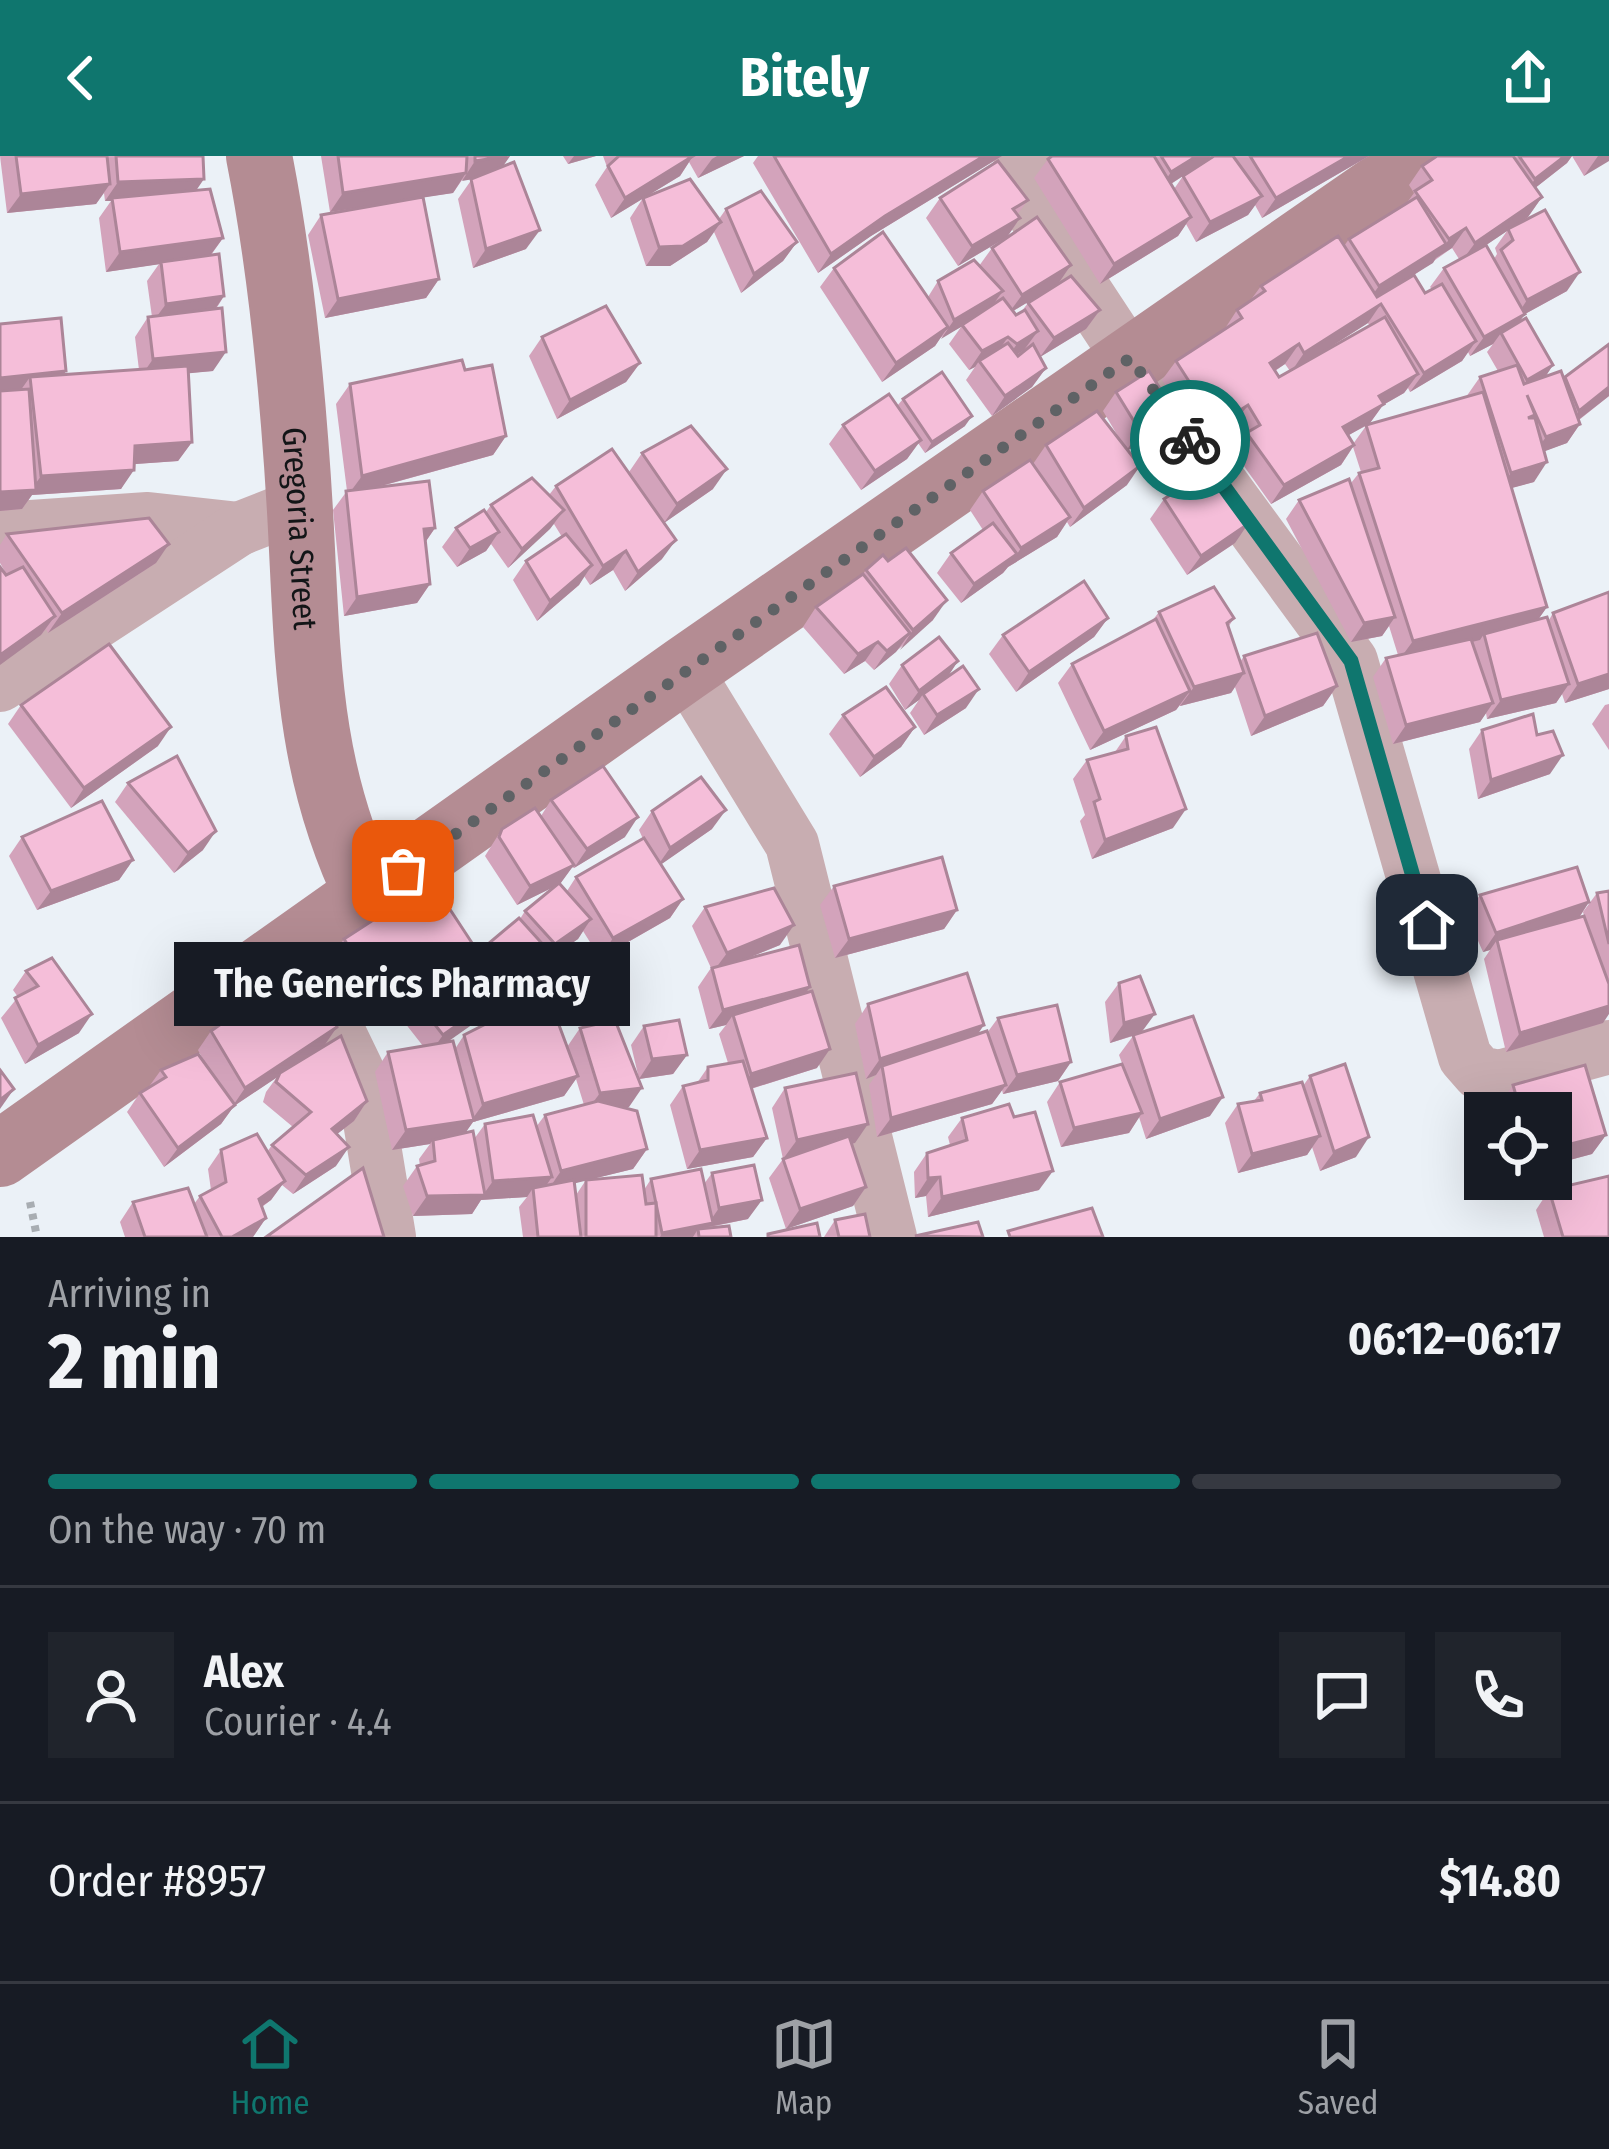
<!DOCTYPE html>
<html lang="en">
<head>
<meta charset="utf-8">
<style>
	body { margin:0; font-family:"Fira Sans Condensed",sans-serif; background:#20242c; color:#f1f3f6; height:100vh; display:flex; flex-direction:column; font-size:45px; white-space:nowrap }
	* { box-sizing:border-box; margin:0 }
	p { font-size:39px; color:#9ea1a6 }
	.icon { flex:none; width:66px; height:66px; fill:none; stroke:currentColor; stroke-width:2; stroke-linecap:round; stroke-linejoin:round }
	.map { position:relative; height:1081px; overflow:hidden }
	.panel { display:flex; flex-direction:column; background:#171b24; flex:1 }
	.panel>* { flex:none }
	.fabs { position:absolute; left:1464px; top:936px; display:grid; gap:24px }
	.fabs a { display:grid; place-items:center; width:108px; height:108px; border-radius:0px; background:#171b24; box-shadow:0 12px 48px #0002; font-size:60px }
	.pin { position:absolute; display:grid; place-items:center; width:102px; height:102px; color:#fff; margin:-51px; border-radius:24px; box-shadow:0 6px 18px #0006 }
	.courier { position:absolute; display:grid; place-items:center; width:120px; height:120px; margin:-60px; border:9px solid #0f766e; border-radius:50%; background:#fff; color:#222; box-shadow:0 3px 15px #0007 }
	.bubble { position:absolute; height:84px; border-radius:0px; background:#171b24; box-shadow:0 12px 48px #0002; font-size:39px; font-weight:700; line-height:84px; text-align:center }
	.head em { font-style:normal; font-weight:700 }
	.head div { display:flex; flex-direction:column-reverse }
	.head { display:flex; align-items:center; justify-content:space-between; height:204px; padding:0 48px }
	h1 { font-size:78px; font-weight:700; line-height:90px }
	.bar { display:grid; grid-template-columns:repeat(4,1fr); gap:18px 12px; align-content:center; height:144px; padding:0 48px }
	.bar i { height:15px; border-radius:9px; background:#363941 }
	.bar .selected { background:#0f766e }
	.bar p { grid-column:span 4 }
	.line { display:flex; align-items:center; gap:30px; padding:0 48px; border-top:3px solid #363941 }
	.line div { flex:1 }
	.round { display:grid; place-items:center; flex:none; width:126px; height:126px; border-radius:0px; background:#20242c }
	header { display:flex; justify-content:space-between; align-items:center; height:156px; padding:0 48px; background:#0f766e; color:#fff; font-size:54px; font-weight:700 }
	.tab-bar { display:flex; justify-content:space-around; align-items:center; height:168px; border-top:3px solid #363941; background:#171b24; font-size:33px; color:#9ea1a6 }
	.tab-bar a { display:grid; justify-items:center; gap:6px }
	.tab-bar .selected { color:#0f766e }
	.map>svg:first-child { display:block }
</style>
</head>
<body>
<header><svg class="icon" aria-label="back" viewBox="0 0 24 24"><path d="M15 5l-7 7 7 7"/></svg>Bitely<svg class="icon" aria-label="share" viewBox="0 0 24 24"><path d="M12 15V3M7 8l5-5 5 5M5 13v7h14v-7"/></svg></header>
<div class="map">
<svg width="1609" height="1081" viewBox="0 0 1609 1081">
	<rect width="100%" height="100%" fill="#ebf1f7"/>
	<g fill="none" stroke-linecap="round" stroke-linejoin="round">
		<path stroke="#a8adb2" stroke-width="8" stroke-dasharray="6 6" stroke-linecap="butt" d="M30 1046 37 1081"/>
		<g stroke="#c8adb1" stroke-width="54">
			<path d="M1028 0 1013 26 1129 202 1351 505 1465 901 1479 917 1499 921 1609 891"/>
			<path d="M0 373 148 363 239 373"/>
			<path d="M685 513 792 688 890 1081"/>
			<path d="M0 529 239 373 300 349"/>
			<path d="M297 790 364 929 389 1081"/>
		</g>
		<g stroke="#b48c93" stroke-width="66">
			<path id="s1" d="M259 0C282 116 293 237 300 355 308 496 305 610 368 740"/>
			<path d="M0 998 685 513 1425 0"/>
		</g>
	</g>
	<g fill="#d3a3bb" fill-rule="evenodd">
		<path d="M0 0H203L196 34 223 82 211 99 224 140 216 153 213 215 188 217 192 286 178 305 134 308 121 333 32 339 22 353 0 355V168L66 215 63 219 139 214 135 181 148 161H152L147 125 159 108 106 116 99 62 111 45H105L104 37 96 48 7 57Z"/>
		<path d="M321 0H510L502 11 526 93 473 112 458 43 472 23 462 24 453 37 424 41 439 123 426 142 325 162 308 79 321 59 390 47 330 56Z"/>
		<path d="M563 0H596L568 8Z"/>
		<path d="M603 0H744L698 22 689 6 680 20 611 62 595 29 607 11Z"/>
		<path d="M758 0H1002L871 80 818 117 753 7Z"/>
		<path d="M1052 0H1211L1208 3 1214 0H1369L1262 62 1255 49 1248 59 1196 86 1186 68 1178 80 1100 128 1034 22 1048 3ZM1189 16 1183 20 1174 33 1171 28Z"/>
		<path d="M1437 0H1609L1584 20 1572 0 1567 7 1535 32 1542 41 1528 61 1515 70 1567 135 1525 158 1519 166 1553 209 1545 221 1564 223 1565 221 1609 240 1579 264 1580 268 1567 287 1544 295 1534 326 1511 332 1547 451 1538 463 1549 464 1553 457 1609 533 1565 547 1562 538 1556 547 1487 563 1486 557 1480 566 1393 588 1373 521 1386 502 1398 499 1389 470 1382 480 1351 486 1286 363 1299 344 1351 327 1359 317 1361 316 1353 291 1341 309 1271 348 1236 299 1235 296 1244 283 1234 268 1204 288 1162 224 1176 205 1224 174 1237 154 1250 145 1261 130 1344 90 1349 83 1406 48 1414 37 1409 29 1422 10ZM1507 75 1495 92 1497 98 1494 103 1486 89ZM1452 92 1459 103 1444 112 1430 131 1432 133 1425 137 1414 119ZM1368 167 1369 169 1310 204ZM1493 188 1487 196 1498 215 1480 221 1466 241 1366 269 1370 267 1383 249 1404 237 1408 232 1410 236 1462 205 1468 196 1470 200ZM1285 208 1290 215 1279 221 1275 215ZM1366 270 1353 288 1348 279Z"/>
		<path d="M643 42 719 63 726 53 797 86 783 105 741 137 714 76 707 86 670 110H646L630 62Z"/>
		<path d="M940 42 1028 44 1017 59 1020 62 1007 81 958 110 926 62Z"/>
		<path d="M992 92 1071 109 1058 128 1013 155 1016 159 1021 156 1028 147 1100 154 1086 173 1040 201 1046 212 1032 231 992 260 966 224 975 211 969 214 949 188 961 171 940 182 935 190 882 226 820 131 834 112 928 141 938 125 979 110Z"/>
		<path d="M542 181 640 207 626 226 557 263 529 200Z"/>
		<path d="M465 214 506 280 493 299 378 331 435 372 426 385 430 428 417 447 344 460 333 354 347 335 336 248 350 228Z"/>
		<path d="M1116 236 1162 278 1128 294 1127 329 1070 371 1067 366 1057 381 1008 411 1003 417 961 447 937 417 951 397 983 374 970 354 983 335 1033 308 1046 289 1119 282 1103 255Z"/>
		<path d="M903 243 965 270 925 297 918 287 907 303 861 334 829 288 843 269 897 250Z"/>
		<path d="M642 297 713 333 664 367 662 403 625 435 613 414 590 429 584 420 579 429 537 465 513 424 526 405 562 381 554 368 508 412 491 388 486 395 457 411 442 391 456 372 486 356 491 349 549 339 556 330 629 316Z"/>
		<path d="M1164 343 1235 387 1187 419 1150 363Z"/>
		<path d="M7 378 156 407 48 477 46 473 41 479 0 407V389Z"/>
		<path d="M866 414 933 464 874 514 865 505 844 518 803 471 816 451 862 419Z"/>
		<path d="M1159 456 1234 462 1229 470 1240 506 1244 500 1337 530 1323 550 1251 580 1235 531 1231 537 1180 550V549L1176 554 1090 594 1058 527 1072 508 1152 465Z"/>
		<path d="M1108 462 1094 481 1016 536 989 498 1003 479Z"/>
		<path d="M958 505 947 521 966 552 924 579 910 557 919 544 905 554 889 528 902 509Z"/>
		<path d="M1609 548V594L1592 568 1605 549Z"/>
		<path d="M21 549 158 590 71 652 8 568Z"/>
		<path d="M843 559 915 571 901 591 860 621 829 578Z"/>
		<path d="M1482 574 1537 579 1550 618 1478 643 1469 593Z"/>
		<path d="M1126 580 1173 672 1092 703 1080 665 1085 659 1073 623 1087 604 1115 596Z"/>
		<path d="M128 627 203 694 174 717 115 646Z"/>
		<path d="M551 644 625 681 574 712 572 711 560 728 567 735 576 721 643 683 639 674 652 655 712 673 661 708 683 743 670 762 600 802 583 775 578 783 553 800 544 823 509 849 500 841 490 856 446 886 455 893 464 879 567 891 580 872 629 951H624L647 993 633 1013 587 1024 644 1034 651 1023 704 1028 712 1017 748 1063 710 1071 731 1081H523L519 1051 527 1041 481 1044 472 1058 413 1060 403 1030 417 1010H420L419 1003 430 988 392 994 375 916 388 896 423 890 401 862 413 844 374 869 330 802 344 783 476 793 467 805 477 801 482 793 520 763 525 755 553 731 517 749 485 700 502 673 541 660ZM576 923 584 949 545 959 536 971 485 968 474 983 465 977 473 966 564 940ZM586 1024 576 1039 574 1027Z"/>
		<path d="M22 681 133 704 119 724 37 754 9 700Z"/>
		<path d="M834 730 957 754 944 773 835 802 820 749Z"/>
		<path d="M1609 735V823H1607L1603 867 1506 896 1484 803 1490 794 1483 796 1466 758 1480 739 1589 746 1579 762 1584 760 1583 756 1597 737Z"/>
		<path d="M705 751 780 789 746 803 807 836 817 912 751 933 767 982 753 1001 687 1013 670 949 683 930 697 927 708 911 728 907 719 878 726 869 709 873 698 831 711 812 692 770Z"/>
		<path d="M26 815 79 877 25 908 1 862 18 841 13 834Z"/>
		<path d="M1119 827 1142 876 1210 960 1146 983 1139 961 1129 977 1061 991 1047 946 1060 926 1123 910 1119 899 1133 880 1110 887 1105 846Z"/>
		<path d="M868 848 978 878 987 877 998 862 1071 906 1058 925 1003 938 1002 934 992 948 877 981 869 929 876 919 866 923 855 868Z"/>
		<path d="M644 870 687 899 673 918 639 923 631 889Z"/>
		<path d="M337 871 324 890 367 945 354 965 337 978 336 1010 293 1038 282 1029 271 1044 262 1051 266 1062 253 1081H125L120 1066 133 1046 194 1048 200 1040 211 1034 208 1013 221 994 267 996 272 989 293 971 263 946 266 936 277 921 234 950 221 968 164 1011 127 956 140 937 148 932 161 914 208 913 198 894 211 875Z"/>
		<path d="M1585 909 1606 979 1592 998 1551 1009V957H1502L1500 948 1513 929Z"/>
		<path d="M1310 920 1356 1001 1320 1015 1312 991 1307 999 1238 1017 1225 967 1238 948 1254 945 1260 937 1303 930Z"/>
		<path d="M785 932 855 987 851 988 866 1031 853 1050 786 1073 769 1022 783 1003 772 952Z"/>
		<path d="M1014 961 1039 1034 928 1061 926 1040 915 1042 914 1016 927 997 950 989 948 981 962 962Z"/>
		<path d="M1549 1034 1609 1081H1544L1536 1054Z"/>
		<path d="M835 1064 870 1081H824Z"/>
	</g>
	<g fill="#ac8598">
		<path d="M510 0 497 19 462 25 475 5Z"/>
		<path d="M574 0H596L568 8Z"/>
		<path d="M693 0 680 20 611 62 625 42Z"/>
		<path d="M717 0H744L698 22 712 3Z"/>
		<path d="M984 0H1002L871 80 818 117 831 98 885 60Z"/>
		<path d="M1197 0H1211L1208 4 1158 36 1171 16Z"/>
		<path d="M1349 0H1369L1262 62 1276 42Z"/>
		<path d="M1565 0H1572L1567 7 1521 43 1535 23Z"/>
		<path d="M1598 0H1609V5L1584 20Z"/>
		<path d="M466 17 453 37 330 56 343 37Z"/>
		<path d="M204 23 191 42H112L111 45H105L118 26Z"/>
		<path d="M110 28 96 48 7 57 21 38Z"/>
		<path d="M1262 40 1248 59 1196 86 1210 66Z"/>
		<path d="M1542 41 1528 61 1461 106 1475 87Z"/>
		<path d="M1191 61 1178 80 1100 128 1114 108Z"/>
		<path d="M1020 62 1007 81 958 110 972 90Z"/>
		<path d="M721 66 707 86 670 110H646L659 91Z"/>
		<path d="M1466 72 1452 92 1436 102 1433 107 1365 149 1379 130 1446 88 1449 83Z"/>
		<path d="M540 74 526 93 473 112 486 93Z"/>
		<path d="M223 82 209 101 106 116 120 96Z"/>
		<path d="M797 86 783 105 741 137 754 118Z"/>
		<path d="M1071 109 1058 128 1008 158 1022 139Z"/>
		<path d="M1580 116 1567 135 1514 164 1527 144Z"/>
		<path d="M439 123 426 142 325 162 338 143Z"/>
		<path d="M1003 135 989 154 941 183 954 164Z"/>
		<path d="M224 140 211 159 152 167 166 148Z"/>
		<path d="M1381 148 1368 167 1291 216 1304 197Z"/>
		<path d="M1100 154 1086 173 1040 201 1054 182Z"/>
		<path d="M1525 158 1511 177H1501L1493 188 1470 200 1484 181Z"/>
		<path d="M948 171 935 190 882 226 896 207Z"/>
		<path d="M1038 175 1024 194 1003 207 1017 188Z"/>
		<path d="M1008 181 995 200 979 205 975 211 969 214 982 195Z"/>
		<path d="M1476 185 1462 205 1410 236 1424 217Z"/>
		<path d="M1299 188 1285 208 1256 227 1270 207Z"/>
		<path d="M226 196 213 215 140 222 153 203Z"/>
		<path d="M640 207 626 226 557 263 570 244Z"/>
		<path d="M1553 209 1540 229 1514 243 1527 224Z"/>
		<path d="M1046 212 1032 231 992 260 1005 240Z"/>
		<path d="M66 215 52 235 30 221 18 238 0 240V222Z"/>
		<path d="M1418 218 1404 237 1383 249 1370 267 1330 290 1343 271 1379 240Z"/>
		<path d="M1609 231V240L1568 272 1580 268 1567 287 1532 300 1546 281 1567 273 1579 255Z"/>
		<path d="M1248 249 1234 268 1204 288 1217 269Z"/>
		<path d="M1176 258 1162 278 1126 295 1140 275Z"/>
		<path d="M972 260 965 270 925 297 932 286Z"/>
		<path d="M506 280 493 299 348 339 362 320Z"/>
		<path d="M921 284 907 303 861 334 875 315Z"/>
		<path d="M192 286 178 305 122 309 135 290Z"/>
		<path d="M1354 289 1341 309 1271 348 1284 329Z"/>
		<path d="M1547 306 1534 326 1497 336 1511 317Z"/>
		<path d="M1140 310 1127 329 1070 371 1084 352Z"/>
		<path d="M727 313 713 333 664 367 677 348Z"/>
		<path d="M134 314 121 333 32 339 22 353 0 355V336L31 334 41 320Z"/>
		<path d="M564 354 550 373 508 412 522 393Z"/>
		<path d="M1070 361 1057 381 1008 411 1003 417 961 447 974 428 1017 398 1021 392Z"/>
		<path d="M1248 368 1235 387 1187 419 1201 400Z"/>
		<path d="M435 372 422 391 424 373Z"/>
		<path d="M499 376 486 395 457 411 470 392Z"/>
		<path d="M676 384 662 403 625 435 638 416Z"/>
		<path d="M169 388 156 407 48 477 62 457Z"/>
		<path d="M626 395 613 414 590 429 603 410Z"/>
		<path d="M592 409 579 429 537 465 550 445Z"/>
		<path d="M430 428 417 447 344 460 357 441Z"/>
		<path d="M947 444 933 464 900 494 913 474Z"/>
		<path d="M1547 451 1533 471 1484 478 1480 484 1399 504 1413 485Z"/>
		<path d="M55 460 41 479 0 509V499Z"/>
		<path d="M1395 461 1382 480 1351 486 1364 467Z"/>
		<path d="M1108 462 1094 481 1016 536 1029 516Z"/>
		<path d="M910 477 896 496 874 514 887 495Z"/>
		<path d="M878 486 865 505 844 518 858 498Z"/>
		<path d="M958 505 945 525 923 538 919 544 905 554 919 535Z"/>
		<path d="M1244 517 1231 537 1180 550 1194 531Z"/>
		<path d="M1609 518V533L1565 547 1578 528Z"/>
		<path d="M1569 528 1556 547 1487 563 1501 544Z"/>
		<path d="M1337 530 1323 550 1251 580 1265 560Z"/>
		<path d="M979 533 966 552 924 579 937 559Z"/>
		<path d="M1190 535 1176 554 1090 594 1104 575Z"/>
		<path d="M1493 547 1480 566 1393 588 1406 569Z"/>
		<path d="M171 571 158 590 71 652 84 632Z"/>
		<path d="M915 571 901 591 860 621 874 601Z"/>
		<path d="M1563 599 1550 618 1478 643 1491 624Z"/>
		<path d="M1186 653 1173 672 1092 703 1105 684Z"/>
		<path d="M726 654 712 673 656 712 670 692Z"/>
		<path d="M638 661 625 681 574 712 587 693Z"/>
		<path d="M216 675 203 694 174 717 188 697Z"/>
		<path d="M133 704 119 724 37 754 51 735Z"/>
		<path d="M574 709 560 728 517 749 530 730Z"/>
		<path d="M683 743 670 762 600 802 613 782Z"/>
		<path d="M1589 746 1576 766 1497 784 1490 794 1483 796 1496 777Z"/>
		<path d="M957 754 944 773 835 802 849 783Z"/>
		<path d="M591 763 578 783 542 808 555 788Z"/>
		<path d="M794 769 780 789 713 816 727 797Z"/>
		<path d="M476 793 463 812 374 869 387 850Z"/>
		<path d="M557 804 544 823 509 849 522 830Z"/>
		<path d="M810 831 797 850 733 859 726 869 709 873 723 854Z"/>
		<path d="M504 836 490 856 429 899 443 879Z"/>
		<path d="M1609 850V858L1603 867 1506 896 1520 877Z"/>
		<path d="M92 858 79 877 25 908 38 889Z"/>
		<path d="M1155 858 1141 877 1110 887 1124 867Z"/>
		<path d="M984 869 971 888 882 910 876 919 866 923 880 903Z"/>
		<path d="M337 871 324 890 234 950 221 968 164 1011 178 992 232 951 245 932Z"/>
		<path d="M830 893 817 912 737 937 751 918Z"/>
		<path d="M687 899 673 918 639 923 652 903Z"/>
		<path d="M1071 906 1058 925 1003 938 1017 919Z"/>
		<path d="M578 920 564 940 473 966 461 983 433 984 430 988 392 994 406 974 471 965 483 948Z"/>
		<path d="M1006 929 992 948 877 981 891 962Z"/>
		<path d="M642 932 629 951 586 956 600 937Z"/>
		<path d="M14 933 0 953V944Z"/>
		<path d="M1223 941 1210 960 1146 983 1160 963Z"/>
		<path d="M367 945 354 965 319 992 332 973Z"/>
		<path d="M1142 957 1129 977 1061 991 1074 972Z"/>
		<path d="M868 968 855 987 783 1003 797 984Z"/>
		<path d="M1606 979 1592 998 1551 1009V993Z"/>
		<path d="M1320 980 1307 999 1238 1017 1252 998Z"/>
		<path d="M1369 981 1356 1001 1320 1015 1334 996Z"/>
		<path d="M767 982 753 1001 687 1013 700 994Z"/>
		<path d="M349 991 336 1010 293 1038 306 1019Z"/>
		<path d="M647 993 633 1013 548 1034 561 1015Z"/>
		<path d="M1053 1015 1039 1034 928 1061 942 1041Z"/>
		<path d="M552 1021 539 1040 533 1032 527 1041 481 1044 472 1058 413 1060 427 1040 483 1039 493 1025Z"/>
		<path d="M940 1021 926 1040 915 1042 928 1022Z"/>
		<path d="M285 1025 271 1044 245 1062 259 1043Z"/>
		<path d="M866 1031 853 1050 786 1073 800 1053Z"/>
		<path d="M762 1044 748 1063 698 1073 693 1081H660L662 1077 708 1068 719 1052Z"/>
		<path d="M266 1062 253 1081H232Z"/>
	</g>
	<g fill="#f5bed9" stroke="#ac8598" stroke-width="3">
		<path d="M16 0H107L110 28 21 38Z"/>
		<path d="M116 0H203L204 23 118 26Z"/>
		<path d="M338 0H467L466 17 343 37Z"/>
		<path d="M475 0H507L475 5Z"/>
		<path d="M619 0H693L625 42 608 10Z"/>
		<path d="M774 0H984L885 60 831 98Z"/>
		<path d="M1052 0H1154L1191 61 1114 108 1048 3Z"/>
		<path d="M1161 0H1197L1171 16Z"/>
		<path d="M1214 0H1233L1262 40 1210 66 1183 20Z"/>
		<path d="M1250 0H1349L1276 42Z"/>
		<path d="M1437 0H1513L1542 41 1475 87 1466 72 1449 83 1415 35 1432 24 1422 10Z"/>
		<path d="M1519 0H1565L1535 23Z"/>
		<path d="M998 5 1028 44 1013 53 1020 62 972 90 940 42Z"/>
		<path d="M514 6 540 74 486 93 471 23Z"/>
		<path d="M690 23 721 66 683 90 659 91 643 42Z"/>
		<path d="M210 33 223 82 120 96 112 42Z"/>
		<path d="M761 35 797 86 754 118 726 53Z"/>
		<path d="M423 41 439 123 338 143 321 59Z"/>
		<path d="M1417 41 1446 88 1379 130 1349 83Z"/>
		<path d="M1545 54 1580 116 1527 144 1501 94 1513 84 1508 73Z"/>
		<path d="M1037 61 1071 109 1022 139 992 92Z"/>
		<path d="M883 76 948 171 896 207 834 112Z"/>
		<path d="M1338 80 1377 141 1414 119 1425 137 1442 128 1476 185 1424 217 1381 148 1304 197 1299 188 1270 207 1279 221 1385 161 1418 218 1379 240 1384 248 1343 271 1354 289 1284 329 1249 280 1248 276 1260 269 1248 249 1217 269 1176 205 1242 162 1237 154 1265 135 1261 130Z"/>
		<path d="M1486 89 1525 158 1484 181 1444 112Z"/>
		<path d="M219 98 224 140 166 148 161 106Z"/>
		<path d="M974 104 1003 135 954 164 938 125Z"/>
		<path d="M1071 120 1100 154 1054 182 1028 147Z"/>
		<path d="M1003 142 1016 159 1025 154 1038 175 1017 188 1008 181 982 195 962 169Z"/>
		<path d="M606 150 640 207 570 244 542 181Z"/>
		<path d="M222 152 226 196 153 203 148 161Z"/>
		<path d="M61 162 66 215 0 222V168Z"/>
		<path d="M1526 162 1553 209 1527 224 1501 177Z"/>
		<path d="M1008 187 1018 200 1033 188 1046 212 1005 240 979 205Z"/>
		<path d="M1609 188V231L1579 255 1565 221Z"/>
		<path d="M462 204 465 214 492 209 506 280 362 320 350 228Z"/>
		<path d="M1517 209 1524 228 1561 215 1580 268 1546 281 1527 239 1535 259 1528 262H1535L1547 306 1511 317 1480 221Z"/>
		<path d="M188 210 192 286 135 290 134 314 41 320 30 221Z"/>
		<path d="M1149 215 1176 258 1140 275 1116 236Z"/>
		<path d="M942 216 972 260 932 286 903 243Z"/>
		<path d="M29 233 36 334 0 336V235Z"/>
		<path d="M1483 236 1547 451 1413 485 1359 317 1379 312 1366 269Z"/>
		<path d="M889 238 921 284 875 315 843 269Z"/>
		<path d="M1097 255 1140 310 1084 352 1046 289Z"/>
		<path d="M691 270 727 313 677 348 642 297Z"/>
		<path d="M612 293 676 384 638 416 626 395 603 410 556 330Z"/>
		<path d="M1030 304 1070 361 1021 392 983 335Z"/>
		<path d="M1207 315 1248 368 1201 400 1164 343Z"/>
		<path d="M532 322 564 354 522 393 491 349Z"/>
		<path d="M1349 323 1395 461 1364 467 1299 344Z"/>
		<path d="M429 325 435 372 424 373 430 428 357 441 346 335Z"/>
		<path d="M484 354 499 376 470 392 456 372Z"/>
		<path d="M149 362 169 388 62 457 7 378Z"/>
		<path d="M993 367 1017 398 974 428 951 397Z"/>
		<path d="M566 378 592 409 550 445 526 405Z"/>
		<path d="M906 392 947 444 913 474 866 414 883 399 888 405Z"/>
		<path d="M0 411 6 419 23 411 55 460 0 499Z"/>
		<path d="M863 418 910 477 887 495 878 486 858 498 816 451Z"/>
		<path d="M1084 425 1108 462 1029 516 1003 479Z"/>
		<path d="M1214 431 1234 462 1227 467 1244 517 1194 531 1159 456Z"/>
		<path d="M1609 436V518L1578 528 1553 457Z"/>
		<path d="M1547 461 1569 528 1501 544 1484 478Z"/>
		<path d="M1156 463 1190 535 1104 575 1072 508Z"/>
		<path d="M1317 477 1337 530 1265 560 1244 500Z"/>
		<path d="M939 481 958 505 919 535 902 509Z"/>
		<path d="M1471 483 1493 547 1406 569 1386 502Z"/>
		<path d="M109 488 171 571 84 632 21 549Z"/>
		<path d="M963 510 979 533 937 559 923 538Z"/>
		<path d="M886 531 915 571 874 601 843 559Z"/>
		<path d="M1533 558 1537 579 1553 575 1563 599 1491 624 1482 574Z"/>
		<path d="M1156 571 1186 653 1105 684 1094 646 1100 643 1087 604 1128 593 1126 580Z"/>
		<path d="M177 600 216 675 188 697 128 627Z"/>
		<path d="M603 610 638 661 587 693 551 644Z"/>
		<path d="M701 621 726 654 670 692 652 655Z"/>
		<path d="M102 645 133 704 51 735 22 681Z"/>
		<path d="M535 652 574 709 530 730 499 681 502 673Z"/>
		<path d="M644 682 683 743 613 782 576 721Z"/>
		<path d="M942 701 957 754 849 783 834 730Z"/>
		<path d="M1577 711 1589 746 1496 777 1480 739Z"/>
		<path d="M432 726 476 793 387 850 344 783Z"/>
		<path d="M559 727 591 763 555 788 525 755Z"/>
		<path d="M774 732 794 769 727 797 705 751Z"/>
		<path d="M1609 735V788L1597 737Z"/>
		<path d="M1584 760 1609 828V850L1520 877 1497 784Z"/>
		<path d="M519 762 557 804 522 830 482 793Z"/>
		<path d="M799 789 810 831 723 854 712 812Z"/>
		<path d="M475 800 504 836 443 879 414 842Z"/>
		<path d="M52 802 92 858 38 889 15 842 38 830 26 815Z"/>
		<path d="M301 812 327 835 337 871 245 932 211 875Z"/>
		<path d="M967 817 984 869 880 903 868 848Z"/>
		<path d="M1140 820 1155 858 1124 867 1119 827Z"/>
		<path d="M812 835 830 893 751 918 733 859Z"/>
		<path d="M547 837 578 920 483 948 464 879Z"/>
		<path d="M1057 849 1071 906 1017 919 998 862Z"/>
		<path d="M1193 860 1223 941 1160 963 1133 879Z"/>
		<path d="M615 864 642 932 600 937 580 872Z"/>
		<path d="M679 864 687 899 652 903 644 870Z"/>
		<path d="M987 875 1006 929 891 962 882 910Z"/>
		<path d="M341 880 367 945 332 973 349 991 306 1019 272 989 311 956 276 926 280 917Z"/>
		<path d="M453 885 474 964 406 974 388 896Z"/>
		<path d="M198 898 235 949 178 992 140 937 166 921 161 914Z"/>
		<path d="M743 905 767 982 700 994 683 930 708 924V911Z"/>
		<path d="M1122 908 1142 957 1074 972 1060 926Z"/>
		<path d="M1345 908 1369 981 1334 996 1310 920Z"/>
		<path d="M1585 909 1606 979 1551 993V957H1521L1513 929Z"/>
		<path d="M0 914 14 933 0 944Z"/>
		<path d="M856 917 868 968 797 984 785 932Z"/>
		<path d="M1302 926 1320 980 1252 998 1238 948 1262 944 1260 937Z"/>
		<path d="M598 945 637 955 647 993 561 1015 545 959Z"/>
		<path d="M1009 948 1014 961 1035 956 1053 1015 942 1041 940 1021 928 1022 927 997 967 984 962 962Z"/>
		<path d="M533 959 552 1021 493 1025 485 968Z"/>
		<path d="M473 975 485 1039 427 1040 417 1010 435 1005 433 984Z"/>
		<path d="M257 978 285 1025 259 1043 266 1062 232 1081H222L200 1040 226 1026 221 994Z"/>
		<path d="M849 980 866 1031 800 1053 783 1003Z"/>
		<path d="M754 1009 762 1044 719 1052 712 1017Z"/>
		<path d="M363 1012 384 1081H266Z"/>
		<path d="M701 1013 713 1067 662 1077 651 1023Z"/>
		<path d="M642 1019 646 1048 656 1047V1081H586V1024Z"/>
		<path d="M1609 1020V1081H1563L1549 1034Z"/>
		<path d="M574 1024 581 1081H538L533 1032Z"/>
		<path d="M188 1032 207 1081H145L133 1046Z"/>
		<path d="M1092 1052 1103 1081H1010L1008 1075Z"/>
		<path d="M865 1058 870 1081H839L835 1064Z"/>
		<path d="M978 1066 983 1081 915 1080Z"/>
		<path d="M817 1067 820 1081H768V1078Z"/>
		<path d="M729 1070 731 1081H699L698 1073Z"/>
	</g>
	<g fill="none" stroke-linecap="round" stroke-linejoin="round">
		<path stroke="#5f6265" stroke-width="12" stroke-dasharray="0 21.6" d="M403 715 1130 202 1190 284"/>
		<path stroke="#0f766e" stroke-width="15" d="M1190 284 1351 505 1427 769"/>
	</g>
	<g text-anchor="middle" stroke-width="9" stroke-linejoin="round" paint-order="stroke">
		<g font-size="33" fill="#131517" stroke="#fcfdfe">
			<text dy="12" stroke="none"><textPath href="#s1" startOffset="375">Gregoria Street</textPath></text>
		</g>
	</g>
</svg>
<div class="fabs">
<a><svg class="icon" aria-label="locate" viewBox="0 0 24 24"><circle cx="12" cy="12" r="6"/><path d="M12 2v4M12 18v4M2 12h4M18 12h4"/></svg></a>
</div>
<div class="pin" style="left:403px;top:715px;background:#ea580c"><svg class="icon" aria-label="bag" viewBox="0 0 24 24"><path d="M5 8h14l-1 12H6zM9 8a3 3 0 0 1 6 0"/></svg></div>
<div class="pin" style="left:1427px;top:769px;background:#1f2937"><svg class="icon" aria-label="home" viewBox="0 0 24 24"><path d="M3 11l9-7 9 7M6 9v11h12V9"/></svg></div>
<div class="courier" style="left:1190px;top:284px"><svg class="icon" aria-label="bike" viewBox="0 0 24 24"><circle cx="6" cy="16" r="4"/><circle cx="18" cy="16" r="4"/><path d="M6 16l4-8h5l3 8M10 8l3 8H6M13 5h3"/></svg></div>
<div class="bubble" style="left:174px;top:786px;width:456px">The Generics Pharmacy</div>
</div>
<section class="panel">
<div class="head"><div><h1>2 min</h1><p>Arriving in</p></div><em>06:12–06:17</em></div>
<div class="bar"><i class="selected"></i><i class="selected"></i><i class="selected"></i><i></i><p>On the way · 70 m</p></div>
<div class="line" style="height:216px"><a class="round"><svg class="icon" aria-label="person" viewBox="0 0 24 24"><circle cx="12" cy="8" r="4"/><path d="M4 21q1-7 8-7t8 7"/></svg></a><div><b>Alex</b><p>Courier · 4.4</p></div><a class="round"><svg class="icon" aria-label="chat" viewBox="0 0 24 24"><path d="M4 5h16v11H9l-5 4z"/></svg></a><a class="round"><svg class="icon" aria-label="phone" viewBox="0 0 24 24"><path d="M5 4h4l2 5-3 2q2 4 5 5l2-3 5 2v4C11 20 4 13 5 4z"/></svg></a></div>
<div class="line" style="height:156px"><div>Order #8957</div><b>$14.80</b></div>
</section>
<nav class="tab-bar">
<a class="selected"><svg class="icon" aria-label="home" viewBox="0 0 24 24"><path d="M3 11l9-7 9 7M6 9v11h12V9"/></svg>Home</a>
<a><svg class="icon" aria-label="map" viewBox="0 0 24 24"><path d="M3 6l6-2 6 2 6-2v14l-6 2-6-2-6 2zM9 4v14M15 6v14"/></svg>Map</a>
<a><svg class="icon" aria-label="saved" viewBox="0 0 24 24"><path d="M7 4h10v16l-5-4-5 4z"/></svg>Saved</a>
</nav>
</body>
</html>
